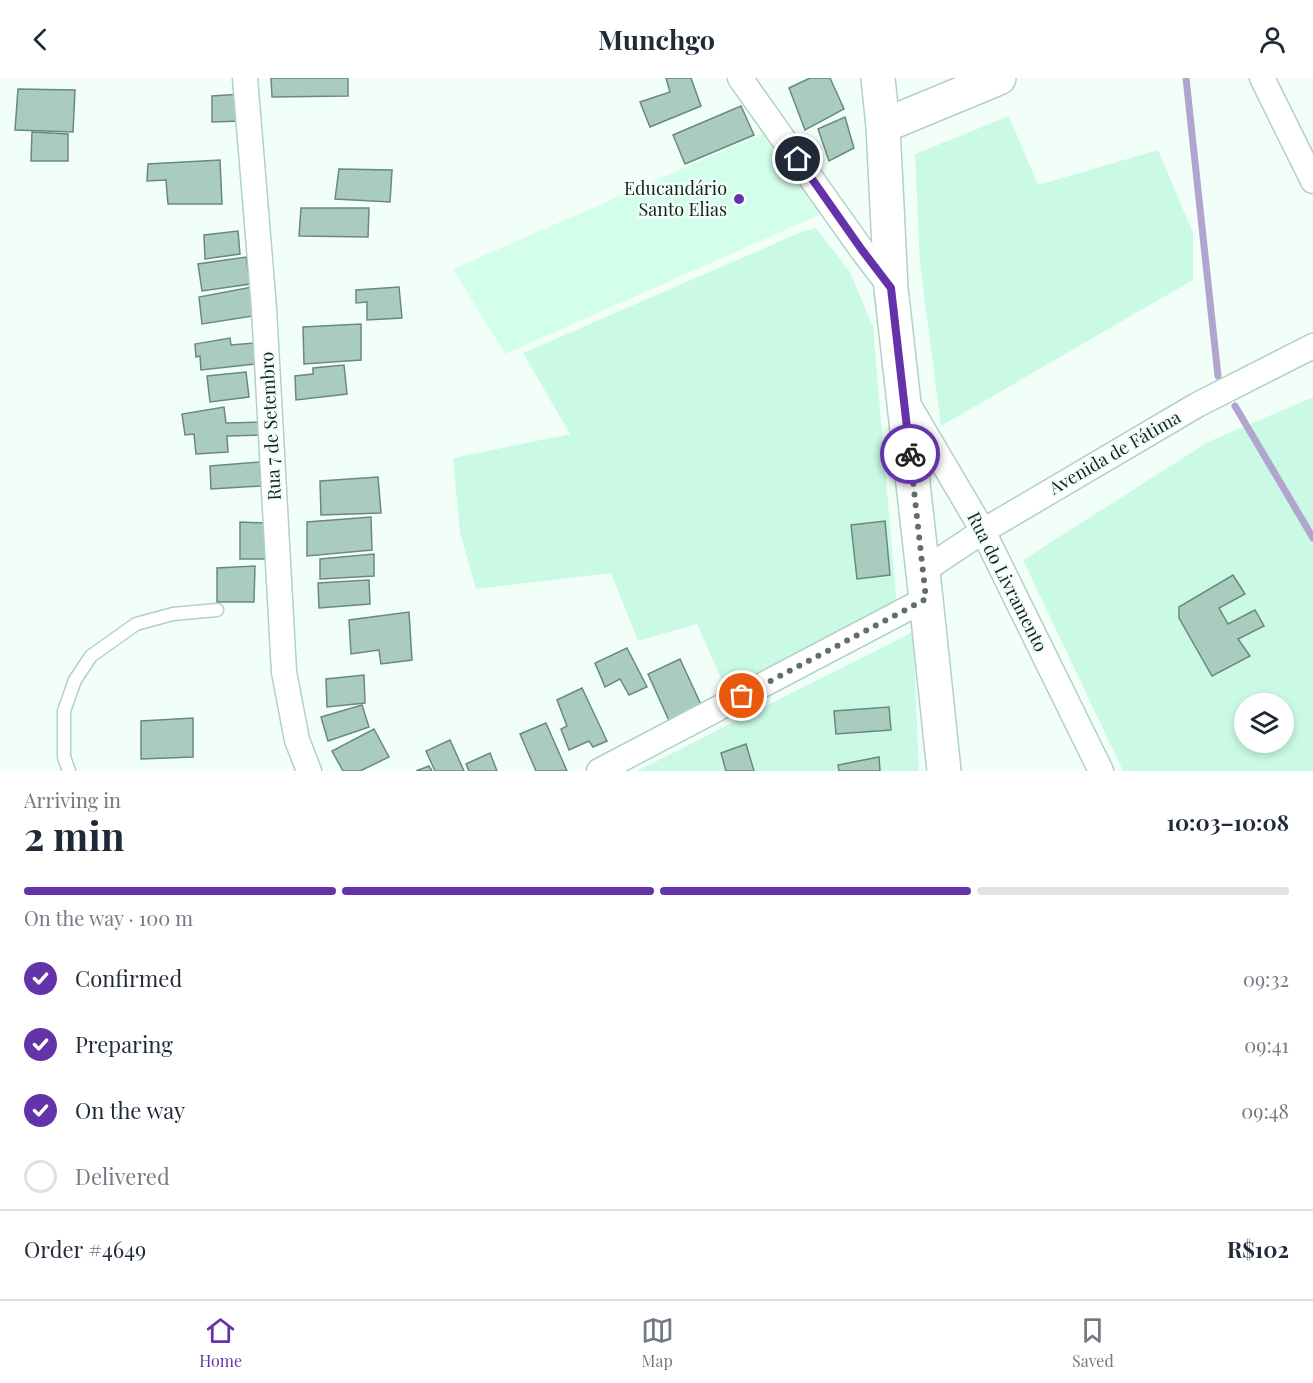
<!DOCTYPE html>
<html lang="en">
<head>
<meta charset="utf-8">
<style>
	body { margin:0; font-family:"Playfair Display",serif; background:#f6f6f7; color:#1f2937; height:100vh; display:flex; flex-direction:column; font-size:22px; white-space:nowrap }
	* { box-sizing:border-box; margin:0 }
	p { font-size:20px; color:#747a83 }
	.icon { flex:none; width:33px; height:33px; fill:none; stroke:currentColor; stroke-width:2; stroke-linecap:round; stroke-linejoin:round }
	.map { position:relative; height:693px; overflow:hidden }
	.side { display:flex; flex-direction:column; background:#fff; flex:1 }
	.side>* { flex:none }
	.buttons { position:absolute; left:1234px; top:615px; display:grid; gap:12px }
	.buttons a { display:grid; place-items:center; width:60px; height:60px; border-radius:50%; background:#fff; box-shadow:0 3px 9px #0003; font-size:30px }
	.pin { position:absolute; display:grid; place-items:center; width:51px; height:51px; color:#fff; margin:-26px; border:3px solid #fff; border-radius:50%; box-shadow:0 2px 6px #0007 }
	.courier { position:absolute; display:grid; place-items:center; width:60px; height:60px; margin:-30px; border:4px solid #6433aa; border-radius:50%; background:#fff; color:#222; box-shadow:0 2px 8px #0007 }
	.headline em { font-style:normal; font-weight:700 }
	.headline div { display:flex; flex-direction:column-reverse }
	.headline { display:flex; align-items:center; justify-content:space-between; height:102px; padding:0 24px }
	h1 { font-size:39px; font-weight:700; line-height:45px }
	.bar { display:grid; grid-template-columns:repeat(4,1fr); gap:9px 6px; align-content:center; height:72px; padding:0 24px }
	.bar i { height:8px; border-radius:4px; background:#e0e1e3 }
	.bar .current { background:#6433aa }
	.bar p { grid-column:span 4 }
	.line { display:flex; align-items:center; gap:15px; padding:0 24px; border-top:2px solid #e0e1e3 }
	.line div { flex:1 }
	ol { padding:0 24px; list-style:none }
	li { display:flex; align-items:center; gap:18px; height:66px }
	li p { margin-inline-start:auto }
	li .icon { padding:6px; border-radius:50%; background:#6433aa; color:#fff; stroke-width:4 }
	li:last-child { color:#747a83 }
	li i { width:33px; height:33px; border:3px solid #e0e1e3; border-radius:50% }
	header { display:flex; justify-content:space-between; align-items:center; height:78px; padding:0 24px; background:#fff; font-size:27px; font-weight:700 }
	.dock { display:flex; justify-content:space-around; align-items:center; height:84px; border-top:2px solid #e0e1e3; background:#fff; font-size:16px; color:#747a83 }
	.dock a { display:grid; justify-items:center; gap:3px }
	.dock .current { color:#6433aa }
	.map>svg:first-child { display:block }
</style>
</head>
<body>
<header><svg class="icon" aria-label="back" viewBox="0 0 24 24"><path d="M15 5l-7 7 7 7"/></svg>Munchgo<svg class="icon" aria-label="person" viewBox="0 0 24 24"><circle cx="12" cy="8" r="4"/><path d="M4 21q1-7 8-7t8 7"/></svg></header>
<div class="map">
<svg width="1313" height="693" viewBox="0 0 1313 693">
	<rect width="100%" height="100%" fill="#f2fff9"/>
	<path fill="#d3feec" d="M768 53 821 136 505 276 453 191Z"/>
	<g fill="#cafae6" fill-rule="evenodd">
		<path d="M1009 38 1038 107 1158 72 1193 155V202L941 348 920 186 915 76Z"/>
		<path d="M816 150 850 194 873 249 897 529 727 614 697 546 638 563 611 495 476 511 460 455 453 380 570 356 523 275 799 155Z"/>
		<path d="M1313 319V693H1123L1023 482 1208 364ZM1245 626H1284V664H1245Z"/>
		<path d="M913 554 919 693H637Z"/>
	</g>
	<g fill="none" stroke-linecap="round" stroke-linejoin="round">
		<g stroke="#b1a5cf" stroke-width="7">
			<path d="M1186 0 1218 298"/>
			<path d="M1235 328 1313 460"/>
		</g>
	</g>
	<g fill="#aaccbe" stroke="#6a897d" stroke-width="1.5">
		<path d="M271 0H348V18L272 19Z"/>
		<path d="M666 0H691L701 28 650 49 640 24 670 14Z"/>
		<path d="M810 0H830L844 31 805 52 789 10Z"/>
		<path d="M18 11 75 12 73 54 15 52Z"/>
		<path d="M241 16 242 43 212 44V18Z"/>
		<path d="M741 28 754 57 685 86 673 57Z"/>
		<path d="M845 39 854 70 829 83 818 51Z"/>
		<path d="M32 54 68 56V83H31Z"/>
		<path d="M220 82 222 126H168L166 102 147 103 148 86Z"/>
		<path d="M339 91 392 92 390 124 335 121Z"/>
		<path d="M301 130H369L368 159 299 158Z"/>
		<path d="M238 153 240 176 205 181 204 157Z"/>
		<path d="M246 179 250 206 202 213 198 186Z"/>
		<path d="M257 208 259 237 202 246 199 219Z"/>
		<path d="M399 209 402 240 367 242V224L356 225V212Z"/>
		<path d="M361 246V282L304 286 303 249Z"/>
		<path d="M230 260 231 267 254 265 255 286 201 292 200 278 196 279 195 266Z"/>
		<path d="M344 287 347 316 296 322 295 298 313 296V290Z"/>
		<path d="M246 294 249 319 210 324 207 298Z"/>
		<path d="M224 329 226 345 264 344 265 357 227 358 228 374 196 376 194 356 185 357 182 336Z"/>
		<path d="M260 384 261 408 211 411 210 388Z"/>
		<path d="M378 399 381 435 321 437 320 403Z"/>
		<path d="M371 439 372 472 307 478V444Z"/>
		<path d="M885 443 890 497 857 501 851 447Z"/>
		<path d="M240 444 265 445V481H240Z"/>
		<path d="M374 476V498L320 501V481Z"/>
		<path d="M255 488 254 524H217V490Z"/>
		<path d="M1233 497 1245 516 1219 530 1228 546 1255 532 1264 548 1238 561 1250 578 1212 598 1179 540V529Z"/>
		<path d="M369 502 370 526 319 530 318 505Z"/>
		<path d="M409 534 412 582 381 586 379 572 351 576 349 542Z"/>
		<path d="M627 570 647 609 629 617 620 601 605 609 595 585Z"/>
		<path d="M680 581 703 631 671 647 648 596Z"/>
		<path d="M364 597 365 625 327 629 326 601Z"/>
		<path d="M582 610 607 663 593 669 589 663 569 672 561 651 567 648 557 622Z"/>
		<path d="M362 627 369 649 328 663 321 639Z"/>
		<path d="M889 629 891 652 836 656 834 633Z"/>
		<path d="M193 640V679L141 681V643Z"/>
		<path d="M546 645 567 693H536L520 656Z"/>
		<path d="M374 651 389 679 360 693H343L332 673Z"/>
		<path d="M450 662 464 693H435L426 673Z"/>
		<path d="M746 666 754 693H726L721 675Z"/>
		<path d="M490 675 497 693H469L466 686Z"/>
		<path d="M879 679 880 693H839L838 687Z"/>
		<path d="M429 688 432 693H416Z"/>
	</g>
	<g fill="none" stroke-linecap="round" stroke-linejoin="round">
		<g stroke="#b0d2c4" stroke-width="15">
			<path id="lane" d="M69 693 64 679V633L75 602 91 578 136 546 173 536 217 532"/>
		</g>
		<g stroke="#b0d2c4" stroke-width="27">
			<g id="street">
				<path d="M245 0 264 230 284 594 297 662 309 693"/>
				<path d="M740 0 862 172 891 210"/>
				<path d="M1262 0 1313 103"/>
				<path d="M907 324 983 453 1101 693"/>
				<path d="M923 493 983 453 1197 327 1313 268"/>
				<path d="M599 693 926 521"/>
			</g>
		</g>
		<g stroke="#b0d2c4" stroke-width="36">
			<path id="secondary" d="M883 48 999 0"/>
		</g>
		<g stroke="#b0d2c4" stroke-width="36">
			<path id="primary" d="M878 0 883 48 891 210 926 521 944 693"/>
		</g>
		<use href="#lane" stroke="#fff" stroke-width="12"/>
		<use href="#street" stroke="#fff" stroke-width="24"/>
		<use href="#secondary" stroke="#fff" stroke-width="33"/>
		<use href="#primary" stroke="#fff" stroke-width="33"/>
	</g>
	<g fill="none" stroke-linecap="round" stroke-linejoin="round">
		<path stroke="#626f69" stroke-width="6" stroke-dasharray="0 10.8" d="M742 618 926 521 910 376"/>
		<path stroke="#6433aa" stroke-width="8" d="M798 81 862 172 891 210 910 376"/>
	</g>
	<circle fill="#6433aa" stroke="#f2fff9" stroke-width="2" cx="739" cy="121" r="6"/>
	<g text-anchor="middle" stroke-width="4.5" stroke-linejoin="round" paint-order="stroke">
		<g font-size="18" fill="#15211c" stroke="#f2fff9" text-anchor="end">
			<text x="727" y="117">Educandário<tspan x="727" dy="21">Santo Elias</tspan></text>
		</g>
		<g font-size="18" fill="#15211c" stroke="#f2fff9">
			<text transform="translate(271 348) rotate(-93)" y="6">Rua 7 de Setembro</text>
			<text transform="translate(1115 375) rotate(-30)" y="6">Avenida de Fátima</text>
			<text transform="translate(1007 504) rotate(63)" y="6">Rua do Livramento</text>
		</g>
	</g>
</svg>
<div class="buttons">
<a><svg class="icon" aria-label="layers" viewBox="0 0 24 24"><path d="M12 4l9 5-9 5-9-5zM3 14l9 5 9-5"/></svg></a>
</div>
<div class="pin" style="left:742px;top:618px;background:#ea580c"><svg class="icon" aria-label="bag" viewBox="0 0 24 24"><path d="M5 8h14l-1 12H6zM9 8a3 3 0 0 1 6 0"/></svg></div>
<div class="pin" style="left:798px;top:81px;background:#1f2937"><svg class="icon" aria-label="home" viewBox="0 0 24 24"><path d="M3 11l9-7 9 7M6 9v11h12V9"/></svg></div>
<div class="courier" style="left:910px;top:376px"><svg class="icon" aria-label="bike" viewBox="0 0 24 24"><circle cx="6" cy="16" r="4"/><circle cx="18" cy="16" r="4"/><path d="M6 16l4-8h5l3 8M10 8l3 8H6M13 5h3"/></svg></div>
</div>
<section class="side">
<div class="headline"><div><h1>2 min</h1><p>Arriving in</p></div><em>10:03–10:08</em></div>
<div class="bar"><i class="current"></i><i class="current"></i><i class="current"></i><i></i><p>On the way · 100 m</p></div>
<ol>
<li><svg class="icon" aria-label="check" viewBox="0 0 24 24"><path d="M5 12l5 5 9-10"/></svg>Confirmed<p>09:32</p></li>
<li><svg class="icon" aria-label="check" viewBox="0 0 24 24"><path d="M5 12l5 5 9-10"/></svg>Preparing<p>09:41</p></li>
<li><svg class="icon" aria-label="check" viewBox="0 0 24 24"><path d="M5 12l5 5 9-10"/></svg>On the way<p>09:48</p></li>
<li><i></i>Delivered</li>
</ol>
<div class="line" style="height:78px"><div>Order #4649</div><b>R$102</b></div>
</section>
<nav class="dock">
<a class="current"><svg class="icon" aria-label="home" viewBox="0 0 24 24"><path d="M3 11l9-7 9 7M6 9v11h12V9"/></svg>Home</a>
<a><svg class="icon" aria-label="map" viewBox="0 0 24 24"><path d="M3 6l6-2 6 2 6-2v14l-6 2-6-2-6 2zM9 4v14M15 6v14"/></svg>Map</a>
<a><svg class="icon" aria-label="saved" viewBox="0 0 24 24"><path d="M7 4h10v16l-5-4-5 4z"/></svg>Saved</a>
</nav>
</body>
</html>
